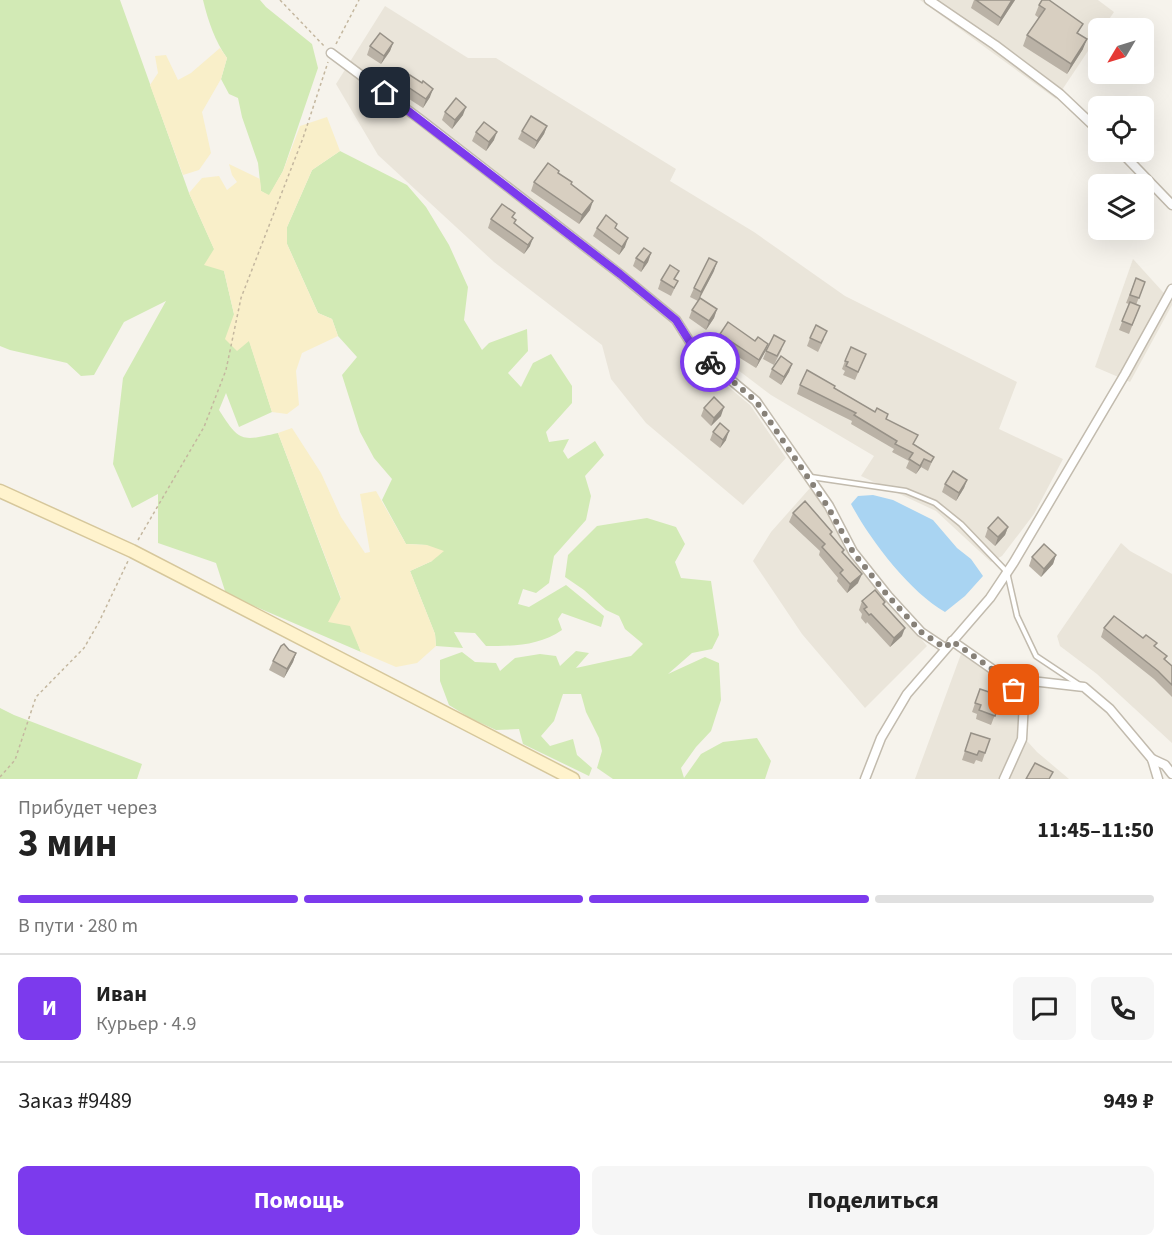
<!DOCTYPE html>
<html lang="ru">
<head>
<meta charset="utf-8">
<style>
	body { margin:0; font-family:"Source Sans 3",sans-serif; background:#f6f6f6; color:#222; height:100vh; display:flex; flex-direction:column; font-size:22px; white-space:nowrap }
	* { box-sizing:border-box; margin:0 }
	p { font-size:20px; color:#767676 }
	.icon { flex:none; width:33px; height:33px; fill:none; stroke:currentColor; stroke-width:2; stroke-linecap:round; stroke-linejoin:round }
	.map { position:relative; height:779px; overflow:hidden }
	.details { display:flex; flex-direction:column; background:#fff; flex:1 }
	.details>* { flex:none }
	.needle { width:39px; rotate:232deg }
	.buttons { position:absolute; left:1088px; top:18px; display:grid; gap:12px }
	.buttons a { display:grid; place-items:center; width:66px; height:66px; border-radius:9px; background:#fff; box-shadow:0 6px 24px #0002; font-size:30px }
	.pin { position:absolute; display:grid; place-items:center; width:51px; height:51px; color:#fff; margin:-26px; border-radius:12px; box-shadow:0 3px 9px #0006 }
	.courier { position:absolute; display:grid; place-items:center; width:60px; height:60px; margin:-30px; border:4px solid #7c3aed; border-radius:50%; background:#fff; color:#222; box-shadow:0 2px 8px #0007 }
	.headline em { font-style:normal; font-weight:700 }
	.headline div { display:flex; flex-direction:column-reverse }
	.headline { display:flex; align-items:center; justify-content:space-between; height:102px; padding:0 18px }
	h1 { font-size:39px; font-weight:700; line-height:45px }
	.bar { display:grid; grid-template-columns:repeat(4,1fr); gap:9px 6px; align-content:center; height:72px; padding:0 18px }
	.bar i { height:8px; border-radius:4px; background:#e0e0e0 }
	.bar .on { background:#7c3aed }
	.bar p { grid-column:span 4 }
	.line { display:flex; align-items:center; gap:15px; padding:0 18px; border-top:2px solid #e0e0e0 }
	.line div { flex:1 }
	.round { display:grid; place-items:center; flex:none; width:63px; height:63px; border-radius:9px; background:#f6f6f6 }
	.action { display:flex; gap:12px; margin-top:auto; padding:12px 18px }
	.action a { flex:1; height:69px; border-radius:9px; background:#7c3aed; color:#fff; font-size:24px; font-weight:700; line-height:69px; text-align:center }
	.action a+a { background:#f6f6f6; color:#222 }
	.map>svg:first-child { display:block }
</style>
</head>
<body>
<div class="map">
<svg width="1172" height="779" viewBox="0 0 1172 779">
	<rect width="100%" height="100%" fill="#f6f3ec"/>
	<g fill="#eae5da">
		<path d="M920 0H1098L1114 12 1103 28H1098V36L1056 99Z"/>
		<path d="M385 6 468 58H496L676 169 670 181 754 232 845 296 1017 382 999 429 1063 459 1034 514 1002 556 991 562 936 511 861 476 874 456 771 395 705 345 695 359 750 405 786 458 743 505 646 423 611 379 602 345 494 262 378 155 336 84Z"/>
		<path d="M1133 259 1172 302V305L1130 382 1095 367Z"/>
		<path d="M810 488 821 502 848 550 927 646 865 708 802 634 753 561 771 532Z"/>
		<path d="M1121 543 1130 551 1172 574V743L1097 674 1060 646 1057 636Z"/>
		<path d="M961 654 999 680 1018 706V731L1037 752 1069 779H915Z"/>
	</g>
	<g fill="#d2eab5">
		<path d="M0 0H120L189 193 224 271 234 314 249 340 272 412 239 427 226 393 219 410C240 443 242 441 278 433L361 652 226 594 216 563 158 543V494L132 508 113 464 123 378 166 301 124 322 94 375 81 376 67 363 10 350 0 346Z"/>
		<path d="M203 0H260L266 7 312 44 318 68 283 171 269 196 261 191 258 163 242 117 238 98 229 94 221 79 227 58C215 41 208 21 203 0Z"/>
		<path d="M340 151 407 185 426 207 449 245 468 287 464 320 482 350 489 343 527 329 528 351 508 373 521 387 533 363 551 354 572 386V403L546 432 549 442 569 439 563 451 568 459 595 441 604 455 585 476 591 496 586 520 554 556 549 583 536 593 523 589 518 604 529 607 566 585 604 616 601 627 562 613 558 619 562 630C539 646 513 646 486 646L475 633 454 632 463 648 436 646 435 634 410 571 432 561 427 545 406 544 382 500 392 479 374 458 360 432 342 375 357 357 338 336 332 319 318 313 287 244V227L312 170Z"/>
		<path d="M647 518 676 527 685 544 675 562 681 578 711 581 719 635 712 649 692 653 668 674 705 657 719 663 721 700 711 731 696 747 681 768 684 778 701 754 723 742 757 738 771 761 765 779H613L597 768 602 751 599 738 586 712 581 694H563L554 721 541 736 550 746 573 739 577 755 592 768 589 776 523 744 519 729 496 730 470 718 449 705 440 681V660L462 652 475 662 496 663 500 671 515 658 540 654 556 656 560 666 576 651 589 653 576 668 631 656 643 644 625 629 619 616 606 610 584 590 565 577 568 555 597 526Z"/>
		<path d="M0 708 14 715 142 764 137 779H0Z"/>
	</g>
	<g fill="#f9efc9">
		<path d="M220 48 227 58 221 79 202 112 211 153 199 170 183 175 150 85 158 73 155 56 166 55 178 80 191 73Z"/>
		<path d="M327 117 340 151 312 170 287 227V244L318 313 332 319 338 336 302 353 296 371 299 405 287 414 272 412 249 341 237 351 225 339 234 314 224 271 204 265 214 249 189 193 202 178 219 176 227 190 237 182 232 175 229 164 260 179 261 191 269 195 283 171 300 126Z"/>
		<path d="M292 428 321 473 341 517 365 553 370 552 360 494 376 491 406 544 427 545 444 551 432 561 410 571 435 634 436 646 417 663 396 667 361 652 350 626 328 622 341 598 278 433Z"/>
	</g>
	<path fill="#a9d4f2" d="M873 495 893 500 933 520 957 548 971 559 983 576 965 596 945 612C910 592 870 540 851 504L858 496Z"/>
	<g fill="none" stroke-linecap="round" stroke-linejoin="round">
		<g stroke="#c2bbae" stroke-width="7">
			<path id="lane" d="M811 477 906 491 935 503 961 524 1007 572 1017 616 1036 656 1078 684"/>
		</g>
		<g stroke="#c2bbae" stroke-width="11">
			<g id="street">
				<path d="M929 0 995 45 1060 94 1098 130"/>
				<path d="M331 53 421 120 620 274 676 320 695 350 756 401 829 506 853 552 888 596 921 632 945 648"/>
				<path d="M1121 152 1172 205"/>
				<path d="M952 641 1005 678 1084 687 1110 709 1152 759 1158 779"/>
				<path d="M1152 759 1165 765 1172 774"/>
				<path d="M865 779 881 738 907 694 990 598 1014 562 1125 374 1172 289"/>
				<path d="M1004 779 1022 739 1024 702 1005 678"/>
			</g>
		</g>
		<g stroke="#d6c79b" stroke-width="15">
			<path id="secondary" d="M0 491 132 551 573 779"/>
		</g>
		<g stroke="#c4b79f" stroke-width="1.5" stroke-dasharray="3 3" stroke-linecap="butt">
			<path d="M280 0 325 47"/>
			<path d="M336 44 359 0"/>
			<path d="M138 540 204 427 226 370 241 298 303 138 328 62"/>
			<path d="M0 777 15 760 36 697 84 648 99 622 128 561"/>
		</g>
		<use href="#lane" stroke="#fff" stroke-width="4"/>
		<use href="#street" stroke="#fff" stroke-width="8"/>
		<use href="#secondary" stroke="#fff3cd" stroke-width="12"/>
	</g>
	<g fill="#bab2a6">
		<path d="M974 0H1015L998 26 971 8Z"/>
		<path d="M1039 5 1079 35 1083 49 1067 74 1023 46 1027 35 1039 18 1035 15Z"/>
		<path d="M393 43 390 51 381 64 367 55 370 46Z"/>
		<path d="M396 79 430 97 423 108 392 88Z"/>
		<path d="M445 112 463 115 452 129 442 120Z"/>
		<path d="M547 126 544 134 534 149 518 139 522 131Z"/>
		<path d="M476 132 494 140 486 151 472 141Z"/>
		<path d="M559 171 558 173 571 184 590 210 579 224 531 191 534 182Z"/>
		<path d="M513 218 515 224 530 246 524 254 488 228 491 219Z"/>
		<path d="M597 228H616L625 247 619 255 593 236Z"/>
		<path d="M651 253 648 262 641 272 633 266 636 258Z"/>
		<path d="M714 271 700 298 717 309 714 318 706 330 689 318 692 310 698 301 690 297 694 288Z"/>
		<path d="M1136 278 1145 282 1136 305 1140 306 1129 334 1119 330 1129 304 1126 303Z"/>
		<path d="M661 280 678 281 671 296 658 289Z"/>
		<path d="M720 334 768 344 765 352 756 368 716 343Z"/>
		<path d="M810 338 824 339 818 352 807 346Z"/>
		<path d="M782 349 774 365 763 359 766 351Z"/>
		<path d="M866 354 855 380 843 375 845 371 842 369 845 361Z"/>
		<path d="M792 364 789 372 781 385 769 377 772 369Z"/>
		<path d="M800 385 834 388 886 419 914 444 934 457 928 471 921 467 916 474 906 468 909 461 892 452 894 449 851 424 852 421 797 394Z"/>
		<path d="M704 408 721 416 711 426 701 416Z"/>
		<path d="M713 432 726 440 720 448 710 440Z"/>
		<path d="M967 480 964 488 956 501 942 492 945 484Z"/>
		<path d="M793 513 832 532 831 535 844 550 843 553 858 583 847 593 837 581 838 578 819 555 820 551 789 522Z"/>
		<path d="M1008 527 1005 535 995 546 985 537 988 528Z"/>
		<path d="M1056 555 1053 564 1041 577 1029 566 1032 557Z"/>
		<path d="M862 601 885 602 884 605 902 636 890 647 867 622 866 624 861 618 862 614 859 610Z"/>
		<path d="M1104 628 1155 647 1167 656 1165 660 1172 666V697L1154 679 1101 637Z"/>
		<path d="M296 653 293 662 284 678 269 670 273 661Z"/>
		<path d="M980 689 994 697 1001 699 991 725 976 719 977 714 972 712Z"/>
		<path d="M971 733 990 739 982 762 976 760 974 764 962 760Z"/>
	</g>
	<g fill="#979187">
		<path d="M1012 0H1015L998 26 1001 18Z"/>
		<path d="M1087 39 1083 49 1067 74 1071 64Z"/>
		<path d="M393 43 390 51 381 64 384 56Z"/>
		<path d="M433 89 430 97 423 108 426 99Z"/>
		<path d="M466 107 463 115 452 129 455 120Z"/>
		<path d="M547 126 544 134 534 149 537 141Z"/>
		<path d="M497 132 494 140 486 151 489 142Z"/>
		<path d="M593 201 590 210 579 224 582 215Z"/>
		<path d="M533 238 530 246 524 254 528 245Z"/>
		<path d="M628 238 625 247 619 255 622 247Z"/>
		<path d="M651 253 648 262 641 272 644 263Z"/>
		<path d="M717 262 714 271 698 301 701 292Z"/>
		<path d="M717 309 714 318 706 330 709 321Z"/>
		<path d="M768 344 765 352 756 368 759 360Z"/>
		<path d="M792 364 789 372 781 385 784 377Z"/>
		<path d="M724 407 721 416 711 426 714 418Z"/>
		<path d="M729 431 726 440 720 448 723 440Z"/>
		<path d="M924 459 921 467 916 474 920 466Z"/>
		<path d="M967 480 964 488 956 501 959 493Z"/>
		<path d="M1008 527 1005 535 995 546 998 537Z"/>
		<path d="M1056 555 1053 564 1041 577 1044 569Z"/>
		<path d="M862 574 858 583 847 593 850 584Z"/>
		<path d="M905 628 902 636 890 647 894 638Z"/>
		<path d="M296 653 293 662 284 678 287 669Z"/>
	</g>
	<g fill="#d8cfc1" stroke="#979187" stroke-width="1.5">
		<path d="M976 0H1012L1001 18Z"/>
		<path d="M1042 0H1049L1083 24 1077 33 1087 39 1071 64 1027 35 1045 9 1039 5Z"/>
		<path d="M380 33 393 43 384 56 370 46Z"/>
		<path d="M402 70 422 83 423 81 433 89 426 99 396 79Z"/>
		<path d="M456 98 466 107 455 120 445 112Z"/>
		<path d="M531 116 547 126 537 141 522 131Z"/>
		<path d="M484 122 497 132 489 142 476 132Z"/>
		<path d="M548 163 559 171 558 173 572 182 571 184 593 201 582 215 534 182Z"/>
		<path d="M502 204 515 213 512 217 516 220 514 223 533 238 528 245 491 219Z"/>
		<path d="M606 215 617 224 615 228 628 238 622 247 597 228Z"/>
		<path d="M644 248 651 253 644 263 636 258Z"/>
		<path d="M709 258 717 262 701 292 694 288Z"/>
		<path d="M670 265 679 271 674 279 678 281 674 288 661 280Z"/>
		<path d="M1136 278 1145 282 1139 298 1130 295Z"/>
		<path d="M700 298 717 309 709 321 692 310Z"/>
		<path d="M1130 302 1140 306 1132 325 1122 321Z"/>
		<path d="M728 322 755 341 758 337 768 344 759 360 720 334Z"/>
		<path d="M816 325 827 331 821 343 810 338Z"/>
		<path d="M774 335 785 341 777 356 766 351Z"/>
		<path d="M851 347 866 354 858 372 846 366 848 362 845 361Z"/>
		<path d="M781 356 792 364 784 377 772 369Z"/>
		<path d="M807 370 835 386 834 388 875 412 877 408 888 414 886 419 918 435 913 444 934 457 931 462 924 459 920 466 909 459 913 453 895 444 897 441 854 415 856 413 800 385Z"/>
		<path d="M714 397 724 407 714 418 704 408Z"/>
		<path d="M720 423 729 431 723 440 713 432Z"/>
		<path d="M953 471 967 480 959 493 945 484Z"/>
		<path d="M805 501 832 532 830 534 844 550 842 552 862 574 850 584 840 573 843 570 822 547 825 544 793 513Z"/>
		<path d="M998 517 1008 527 998 537 988 528Z"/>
		<path d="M1044 544 1056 555 1044 569 1032 557Z"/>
		<path d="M875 590 885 602 883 604 905 628 894 638 871 614 869 615 864 609 867 607 862 601Z"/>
		<path d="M1114 616 1143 638 1146 635 1157 643 1154 646 1167 656 1164 659 1172 666V685L1158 671 1104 628Z"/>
		<path d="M284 644 289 650 296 653 287 669 273 661 281 646Z"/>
		<path d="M980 689 995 694 994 697 1001 699 995 716 979 710 981 705 975 703Z"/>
		<path d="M971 733 990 739 985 753 979 751 977 755 965 751Z"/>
		<path d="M1035 763 1053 772 1049 779H1026Z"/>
	</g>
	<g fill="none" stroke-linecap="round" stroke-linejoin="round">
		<path stroke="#878178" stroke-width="6" stroke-dasharray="0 10.8" d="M710 362 756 401 828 507 853 552 888 596 921 632 945 648 952 641 1005 678 1014 690"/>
		<path stroke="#7c3aed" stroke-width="8" d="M385 93 620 274 676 320 695 350 710 362"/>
	</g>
</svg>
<div class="buttons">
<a><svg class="needle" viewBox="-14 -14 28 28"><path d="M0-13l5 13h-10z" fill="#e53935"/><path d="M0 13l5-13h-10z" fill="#767676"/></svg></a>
<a><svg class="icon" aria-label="locate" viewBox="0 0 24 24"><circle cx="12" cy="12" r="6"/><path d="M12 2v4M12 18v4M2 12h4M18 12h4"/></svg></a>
<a><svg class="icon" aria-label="layers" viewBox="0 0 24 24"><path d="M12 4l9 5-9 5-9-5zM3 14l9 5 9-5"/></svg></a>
</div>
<div class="pin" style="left:1014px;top:690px;background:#ea580c"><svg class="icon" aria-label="bag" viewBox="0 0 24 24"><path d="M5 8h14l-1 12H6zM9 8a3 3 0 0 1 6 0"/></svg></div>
<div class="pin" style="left:385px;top:93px;background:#1f2937"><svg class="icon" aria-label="home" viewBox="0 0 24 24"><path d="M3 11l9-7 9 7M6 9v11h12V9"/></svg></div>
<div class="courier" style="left:710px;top:362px"><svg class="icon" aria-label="bike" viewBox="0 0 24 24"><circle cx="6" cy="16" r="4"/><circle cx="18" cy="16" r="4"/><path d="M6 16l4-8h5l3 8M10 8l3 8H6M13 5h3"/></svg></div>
</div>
<section class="details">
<div class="headline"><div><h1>3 мин</h1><p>Прибудет через</p></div><em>11:45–11:50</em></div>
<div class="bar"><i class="on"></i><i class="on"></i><i class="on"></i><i></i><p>В пути · 280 m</p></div>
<div class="line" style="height:108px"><b class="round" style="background:#7c3aed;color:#fff">И</b><div><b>Иван</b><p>Курьер · 4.9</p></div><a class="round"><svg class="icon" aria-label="chat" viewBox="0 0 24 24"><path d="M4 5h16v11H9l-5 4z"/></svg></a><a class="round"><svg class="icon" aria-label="phone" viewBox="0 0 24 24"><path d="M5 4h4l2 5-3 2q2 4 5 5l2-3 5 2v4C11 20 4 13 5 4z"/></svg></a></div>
<div class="line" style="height:78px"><div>Заказ #9489</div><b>949 ₽</b></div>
<div class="action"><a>Помощь</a><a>Поделиться</a></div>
</section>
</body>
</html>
